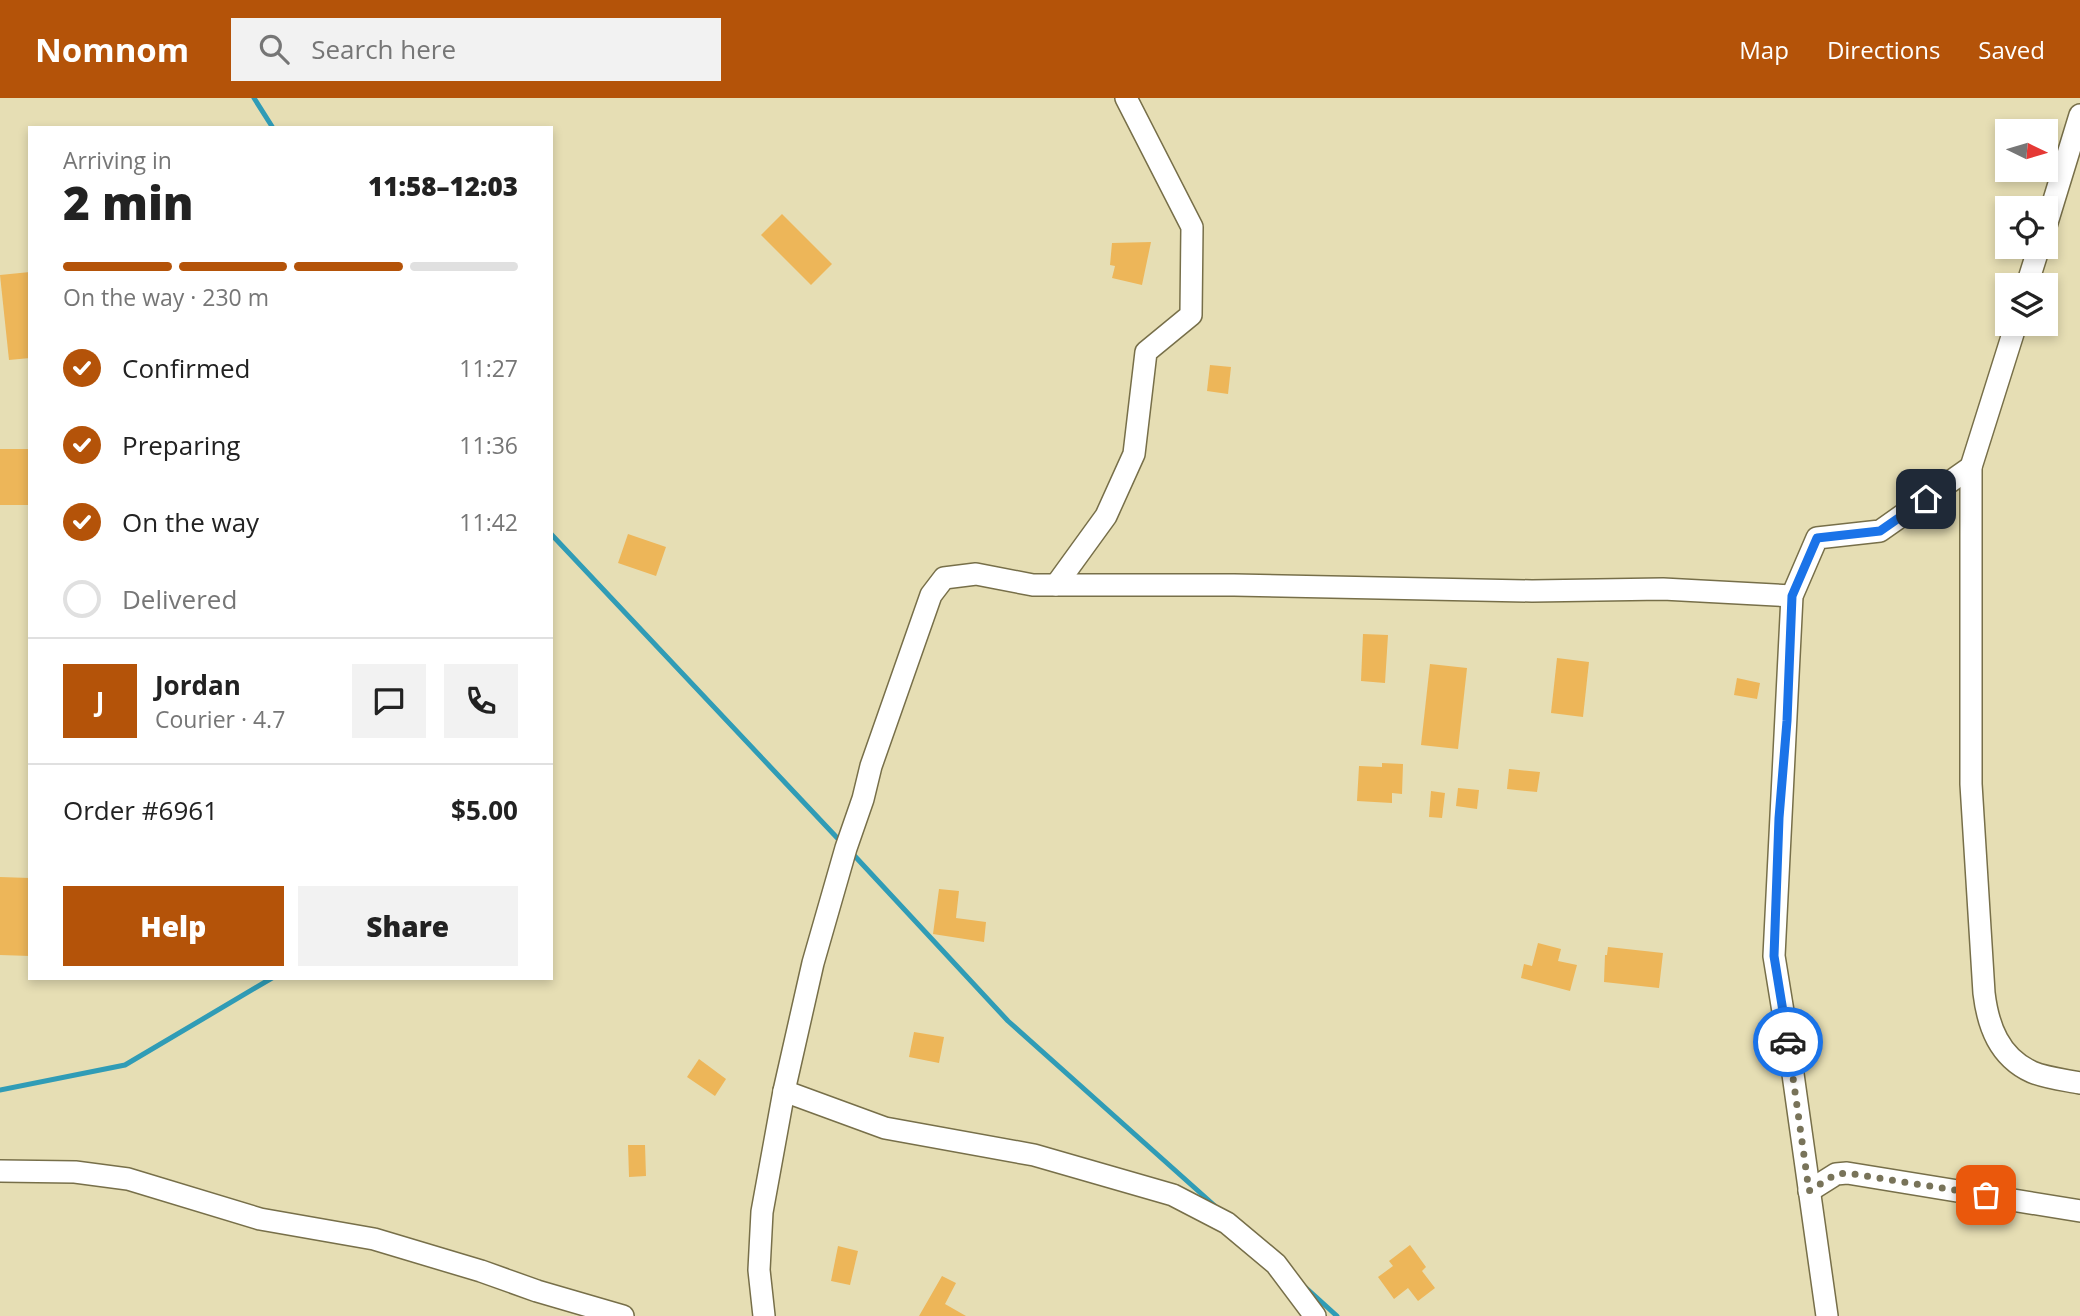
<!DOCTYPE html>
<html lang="en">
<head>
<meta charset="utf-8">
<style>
	body { margin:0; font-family:"Open Sans",sans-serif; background:#f2f2f2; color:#222; height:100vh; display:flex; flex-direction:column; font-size:26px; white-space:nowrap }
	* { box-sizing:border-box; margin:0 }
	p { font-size:23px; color:#767676 }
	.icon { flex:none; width:38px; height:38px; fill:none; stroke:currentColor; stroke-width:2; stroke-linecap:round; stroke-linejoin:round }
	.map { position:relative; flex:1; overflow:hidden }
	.sheet { position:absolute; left:28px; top:28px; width:525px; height:854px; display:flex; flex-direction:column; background:#fff; border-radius:0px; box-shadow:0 4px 10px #0003 }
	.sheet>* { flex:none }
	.needle { width:46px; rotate:95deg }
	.controls { position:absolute; left:1995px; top:21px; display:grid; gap:14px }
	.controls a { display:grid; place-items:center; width:63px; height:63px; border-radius:0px; background:#fff; box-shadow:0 4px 10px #0003; font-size:35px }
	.pin { position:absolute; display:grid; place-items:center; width:60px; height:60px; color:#fff; margin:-30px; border-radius:14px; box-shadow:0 4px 10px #0006 }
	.courier { position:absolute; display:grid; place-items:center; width:70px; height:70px; margin:-35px; border:5px solid #1a73e8; border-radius:50%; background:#fff; color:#222; box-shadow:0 2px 9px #0007 }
	.summary em { font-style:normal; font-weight:800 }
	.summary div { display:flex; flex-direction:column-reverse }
	.summary { display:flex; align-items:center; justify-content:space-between; height:119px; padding:0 35px }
	h1 { font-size:46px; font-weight:800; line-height:52px }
	.bar { display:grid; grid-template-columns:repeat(4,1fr); gap:10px 7px; align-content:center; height:84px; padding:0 35px }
	.bar i { height:9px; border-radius:5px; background:#e0e0e0 }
	.bar .selected { background:#b45309 }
	.bar p { grid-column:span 4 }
	.line { display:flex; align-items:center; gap:18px; padding:0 35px; border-top:2px solid #e0e0e0 }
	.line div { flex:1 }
	.round { display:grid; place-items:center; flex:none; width:74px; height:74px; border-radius:0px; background:#f2f2f2 }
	ol { padding:0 35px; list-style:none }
	li { display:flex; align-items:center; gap:21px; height:77px }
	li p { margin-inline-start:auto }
	li .icon { padding:7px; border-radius:50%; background:#b45309; color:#fff; stroke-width:4 }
	li:last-child { color:#767676 }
	li i { width:38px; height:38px; border:4px solid #e0e0e0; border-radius:50% }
	.primary-button { display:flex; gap:14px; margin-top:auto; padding:14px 35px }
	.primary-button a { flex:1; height:80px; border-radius:0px; background:#b45309; color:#fff; font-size:28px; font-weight:800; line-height:80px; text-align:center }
	.primary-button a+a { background:#f2f2f2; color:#222 }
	header { display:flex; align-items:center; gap:42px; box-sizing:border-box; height:98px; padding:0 35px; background:#b45309; color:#fff }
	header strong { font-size:33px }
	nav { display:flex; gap:38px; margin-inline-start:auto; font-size:24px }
	.search { width:490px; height:63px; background:#f2f2f2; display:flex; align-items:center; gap:18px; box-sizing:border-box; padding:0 24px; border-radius:0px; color:#767676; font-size:26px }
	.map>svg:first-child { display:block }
</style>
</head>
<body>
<header>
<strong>Nomnom</strong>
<div class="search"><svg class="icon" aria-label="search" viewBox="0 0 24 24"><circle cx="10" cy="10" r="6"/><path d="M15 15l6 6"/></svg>Search here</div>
<nav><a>Map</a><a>Directions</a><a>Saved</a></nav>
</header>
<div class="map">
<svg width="2080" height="1218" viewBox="0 0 2080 1218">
	<rect width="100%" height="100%" fill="#e6deb4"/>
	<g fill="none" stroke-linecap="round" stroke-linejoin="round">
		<g stroke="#309cb6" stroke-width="5">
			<path d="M254 0 273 30"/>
			<path d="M551 436 842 745"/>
			<path d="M851 754 1008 923 1215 1108"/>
			<path d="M0 992 125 967 272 880"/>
			<path d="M1305 1189 1337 1218"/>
		</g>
	</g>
	<g fill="#edb659">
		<path d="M782 116 832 166 811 187 761 137Z"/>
		<path d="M1151 144 1142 187 1112 180 1115 168 1110 167 1112 145Z"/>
		<path d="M30 174V260L9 262 0 177Z"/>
		<path d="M1210 267 1231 269 1228 296 1207 293Z"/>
		<rect x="0" y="351" width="30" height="56"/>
		<path d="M628 436 666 449 656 478 618 465Z"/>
		<path d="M1363 536 1388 537 1385 585 1361 583Z"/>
		<path d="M1557 560 1589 564 1583 619 1551 615Z"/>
		<path d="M1430 566 1467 570 1458 651 1421 647Z"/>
		<path d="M1737 580 1760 585 1757 601 1734 597Z"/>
		<path d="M1382 665 1403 666 1402 696 1392 695V705L1357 703 1359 668 1382 669Z"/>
		<path d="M1509 671 1540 674 1537 694 1507 691Z"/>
		<path d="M1458 690 1479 692 1477 711 1456 708Z"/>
		<path d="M1431 693 1445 695 1442 720 1429 719Z"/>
		<path d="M0 779 30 780V858L0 857Z"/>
		<path d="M939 791 959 793 956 820 986 824 984 844 933 836Z"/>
		<path d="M1538 845 1561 851 1558 863 1577 867 1570 893 1521 880 1524 866 1532 868Z"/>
		<path d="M1608 849 1663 855 1659 890 1604 884 1605 857H1607Z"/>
		<path d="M914 934 944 939 939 965 909 959Z"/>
		<path d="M699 961 726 981 715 998 687 979Z"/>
		<path d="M628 1047H645L646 1078 629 1079Z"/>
		<path d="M1410 1147 1426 1169 1422 1173 1435 1190 1418 1203 1408 1190 1394 1201 1378 1179 1393 1168 1389 1163Z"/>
		<path d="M838 1148 858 1153 850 1187 831 1183Z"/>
		<path d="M942 1178 956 1185 945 1206 966 1218H919Z"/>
	</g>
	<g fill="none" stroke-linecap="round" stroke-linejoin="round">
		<g stroke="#776f49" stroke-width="24">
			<g id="minor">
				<path d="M2046 128 2080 17"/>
				<path d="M2027 187 2039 149"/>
				<path d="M2016 226 1971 369V686L1984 895C1988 928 1999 959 2032 974 2046 980 2065 982 2080 985"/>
				<path d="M1056 487 1106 418 1134 356 1146 254 1191 217 1192 129 1126 0"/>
				<path d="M784 993 885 1030 1034 1057 1173 1097 1227 1125 1276 1166 1315 1218"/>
				<path d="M0 1073 75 1074 128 1081 260 1121 374 1141 481 1173 537 1193 623 1218"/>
				<path d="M1809 1093 1836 1076 1847 1075 2080 1113"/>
				<path d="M764 1218 759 1172 762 1114 784 993 813 865 846 750 863 701 871 668 931 497 944 480 976 476 1033 487H1234L1532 493 1663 491 1792 498"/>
				<path d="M1827 1218 1792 969 1774 858 1792 498 1817 440 1880 433 1971 369"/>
			</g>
		</g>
		<use href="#minor" stroke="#fff" stroke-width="21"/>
	</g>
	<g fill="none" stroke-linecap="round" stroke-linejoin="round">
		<path stroke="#787359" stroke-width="7" stroke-dasharray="0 12.6" d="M1788 944 1809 1093 1836 1076 1847 1075 1986 1097"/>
		<path stroke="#1a73e8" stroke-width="9" d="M1788 944 1774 858 1779 720 1787 623 1792 498 1817 440 1880 433 1926 401"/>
	</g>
</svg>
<div class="controls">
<a><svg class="needle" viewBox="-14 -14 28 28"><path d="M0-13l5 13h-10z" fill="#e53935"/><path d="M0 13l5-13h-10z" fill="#767676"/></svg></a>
<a><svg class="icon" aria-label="locate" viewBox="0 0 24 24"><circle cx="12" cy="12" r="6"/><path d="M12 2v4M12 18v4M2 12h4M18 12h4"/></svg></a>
<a><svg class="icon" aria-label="layers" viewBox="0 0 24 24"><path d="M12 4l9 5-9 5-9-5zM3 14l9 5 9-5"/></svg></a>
</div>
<div class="pin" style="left:1986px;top:1097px;background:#ea580c"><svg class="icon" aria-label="bag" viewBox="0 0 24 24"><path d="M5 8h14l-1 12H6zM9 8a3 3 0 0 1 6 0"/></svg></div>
<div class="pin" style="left:1926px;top:401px;background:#1f2937"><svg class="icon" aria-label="home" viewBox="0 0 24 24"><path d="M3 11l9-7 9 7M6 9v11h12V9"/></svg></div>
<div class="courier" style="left:1788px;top:944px"><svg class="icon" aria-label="car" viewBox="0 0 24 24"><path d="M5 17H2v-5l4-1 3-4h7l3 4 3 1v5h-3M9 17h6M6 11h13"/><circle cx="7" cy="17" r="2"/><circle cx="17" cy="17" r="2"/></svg></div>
<section class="sheet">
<div class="summary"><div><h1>2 min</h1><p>Arriving in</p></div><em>11:58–12:03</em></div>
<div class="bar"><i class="selected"></i><i class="selected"></i><i class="selected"></i><i></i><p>On the way · 230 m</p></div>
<ol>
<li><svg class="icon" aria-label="check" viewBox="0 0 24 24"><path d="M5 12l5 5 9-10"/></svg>Confirmed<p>11:27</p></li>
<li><svg class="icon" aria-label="check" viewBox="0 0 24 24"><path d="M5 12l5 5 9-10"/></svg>Preparing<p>11:36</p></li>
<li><svg class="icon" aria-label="check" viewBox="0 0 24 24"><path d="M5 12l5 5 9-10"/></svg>On the way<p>11:42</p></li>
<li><i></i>Delivered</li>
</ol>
<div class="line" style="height:126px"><b class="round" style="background:#b45309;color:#fff">J</b><div><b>Jordan</b><p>Courier · 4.7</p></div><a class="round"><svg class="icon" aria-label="chat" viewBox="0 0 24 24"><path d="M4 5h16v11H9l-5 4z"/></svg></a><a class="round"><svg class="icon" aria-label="phone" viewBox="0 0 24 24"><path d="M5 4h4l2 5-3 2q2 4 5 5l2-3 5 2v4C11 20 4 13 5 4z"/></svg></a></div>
<div class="line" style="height:91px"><div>Order #6961</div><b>$5.00</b></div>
<div class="primary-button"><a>Help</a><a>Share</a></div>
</section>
</div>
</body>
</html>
